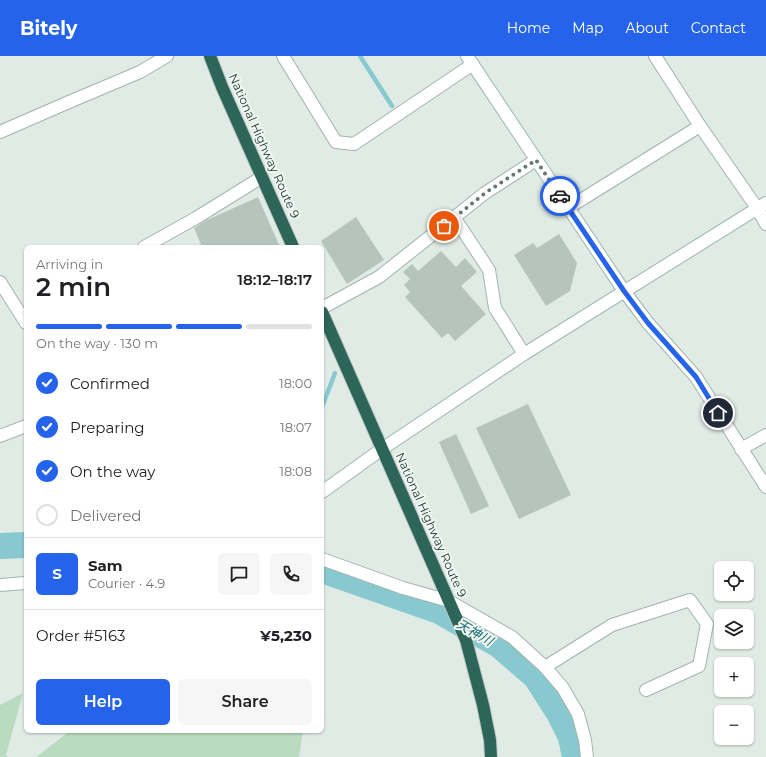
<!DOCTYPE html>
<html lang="en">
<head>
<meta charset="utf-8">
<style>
	body { margin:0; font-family:Montserrat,"Noto Sans JP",sans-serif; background:#f6f6f6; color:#202124; height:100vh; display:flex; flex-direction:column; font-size:15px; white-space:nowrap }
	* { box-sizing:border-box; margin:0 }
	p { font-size:13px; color:#757577 }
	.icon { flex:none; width:22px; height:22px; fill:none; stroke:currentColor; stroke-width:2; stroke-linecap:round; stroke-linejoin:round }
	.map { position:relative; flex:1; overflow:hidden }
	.details { position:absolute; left:24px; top:189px; width:300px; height:488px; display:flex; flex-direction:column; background:#fff; border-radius:6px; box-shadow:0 1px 3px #0004 }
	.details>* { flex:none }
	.fabs { position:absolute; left:714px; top:505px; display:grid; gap:8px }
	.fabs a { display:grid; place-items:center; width:40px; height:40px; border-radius:6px; background:#fff; box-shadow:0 1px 3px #0004; font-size:20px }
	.pin { position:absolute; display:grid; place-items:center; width:34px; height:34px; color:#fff; margin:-17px; border:2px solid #fff; border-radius:50%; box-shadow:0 1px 4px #0007 }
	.courier { position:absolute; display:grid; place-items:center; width:40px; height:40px; margin:-20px; border:3px solid #2563eb; border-radius:50%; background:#fff; color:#222; box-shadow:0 1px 5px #0007 }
	.overview em { font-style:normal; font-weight:600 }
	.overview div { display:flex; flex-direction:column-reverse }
	.overview { display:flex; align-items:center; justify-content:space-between; height:68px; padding:0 12px }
	h1 { font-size:26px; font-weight:600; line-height:30px }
	.bar { display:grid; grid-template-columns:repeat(4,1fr); gap:6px 4px; align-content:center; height:48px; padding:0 12px }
	.bar i { height:5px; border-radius:3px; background:#e0e0e0 }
	.bar .on { background:#2563eb }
	.bar p { grid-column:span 4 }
	.line { display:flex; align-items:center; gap:10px; padding:0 12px; border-top:1px solid #e0e0e0 }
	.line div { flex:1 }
	.round { display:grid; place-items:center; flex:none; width:42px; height:42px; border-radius:6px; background:#f6f6f6 }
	ol { padding:0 12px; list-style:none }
	li { display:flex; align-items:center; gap:12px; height:44px }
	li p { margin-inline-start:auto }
	li .icon { padding:4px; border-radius:50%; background:#2563eb; color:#fff; stroke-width:4 }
	li:last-child { color:#757577 }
	li i { width:22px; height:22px; border:2px solid #e0e0e0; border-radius:50% }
	.cta { display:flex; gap:8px; margin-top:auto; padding:8px 12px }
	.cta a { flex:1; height:46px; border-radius:6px; background:#2563eb; color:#fff; font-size:16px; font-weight:600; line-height:46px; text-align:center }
	.cta a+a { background:#f6f6f6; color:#202124 }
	header { display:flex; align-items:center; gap:24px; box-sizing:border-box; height:56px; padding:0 20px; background:#2563eb; color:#fff }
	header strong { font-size:19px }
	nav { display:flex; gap:22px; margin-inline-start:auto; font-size:14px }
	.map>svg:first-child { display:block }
</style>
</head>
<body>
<header>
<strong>Bitely</strong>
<nav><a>Home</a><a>Map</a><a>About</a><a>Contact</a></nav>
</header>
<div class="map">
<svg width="766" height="701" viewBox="0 0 766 701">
	<rect width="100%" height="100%" fill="#e0ebe5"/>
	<g fill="#b9dcc0">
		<path d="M23 637 6 699 8 701H0V649Z"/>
		<path d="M70 675H303L299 701H36Z"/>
	</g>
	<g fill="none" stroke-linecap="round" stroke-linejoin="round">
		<g stroke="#88c8cf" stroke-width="4.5">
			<path d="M360 0 392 50"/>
			<path d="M322 351 335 317"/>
		</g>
		<g stroke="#88c8cf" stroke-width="26">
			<path d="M0 490 26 489"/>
			<path d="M322 514 439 555 499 589 536 621 559 657 571 681 575 701"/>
		</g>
	</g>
	<g fill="#b5c5be">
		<path d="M258 141 280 191H202L194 172 207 164Z"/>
		<path d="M356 161 384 204 347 228 321 185Z"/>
		<path d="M559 178 577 207 570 235 546 250 514 199 533 187 537 192Z"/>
		<path d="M441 195 456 211 465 202 477 216 461 230 486 258 455 285 448 277 442 282 405 241 410 236 404 229 410 223 403 216 412 208 418 215Z"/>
		<path d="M528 348 571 439 519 463 476 372Z"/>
		<path d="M456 378 489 450 471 458 439 386Z"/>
	</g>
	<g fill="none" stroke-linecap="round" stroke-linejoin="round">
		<g stroke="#a3b3ac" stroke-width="14">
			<g id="street">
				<path d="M283 0 336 86 354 88 473 8"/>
				<path d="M655 0 700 70 757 152 766 168"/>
				<path d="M0 76 69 46 140 16 167 0"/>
				<path d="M568 152 700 70"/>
				<path d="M454 161 489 214 495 252 524 298"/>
				<path d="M144 191 196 162 262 121"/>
				<path d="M0 226 26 267"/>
				<path d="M624 235 648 267 696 321 766 431"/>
				<path d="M322 252 379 221 485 137 536 104"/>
				<path d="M0 380 26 370"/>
				<path d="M741 393 766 379"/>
				<path d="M322 503 403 532 449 545 512 581 545 611 563 632 578 658 585 684 587 701"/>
				<path d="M545 611 612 569 690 544 707 568 699 610 646 634"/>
			</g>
		</g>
		<g stroke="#9fb6ad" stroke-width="14">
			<g id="secondary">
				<path d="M467 0 624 235"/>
				<path d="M322 436 382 393 524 298 766 147"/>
				<path d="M0 529 26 527"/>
			</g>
		</g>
		<g stroke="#c1c8c6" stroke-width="14">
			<g id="highway">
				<path d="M210 0 222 31 293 191"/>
				<path d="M322 256 466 584 483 649 490 684 491 701"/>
			</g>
		</g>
		<use href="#street" stroke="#fff" stroke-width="12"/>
		<use href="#secondary" stroke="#fff" stroke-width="12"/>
		<use href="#highway" stroke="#2d6658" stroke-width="12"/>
	</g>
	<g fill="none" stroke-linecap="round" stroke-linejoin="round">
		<path stroke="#647971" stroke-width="4" stroke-dasharray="0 7.2" d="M444 170 485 137 536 104 560 140"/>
		<path stroke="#2563eb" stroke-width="5" d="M560 140 624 235 648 267 696 321 718 357"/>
	</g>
	<g text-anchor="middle" stroke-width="4" stroke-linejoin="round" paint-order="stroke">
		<g font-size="12" fill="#213b32" stroke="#f0f7f3">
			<text transform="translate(264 90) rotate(66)" y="4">National Highway Route 9</text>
			<text transform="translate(431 469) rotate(66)" y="4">National Highway Route 9</text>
		</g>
		<g font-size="13" font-style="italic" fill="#1c6b75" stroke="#f0f7f3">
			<text transform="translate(475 576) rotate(30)" y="5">天神川</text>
		</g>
	</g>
</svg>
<div class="fabs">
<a><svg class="icon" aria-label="locate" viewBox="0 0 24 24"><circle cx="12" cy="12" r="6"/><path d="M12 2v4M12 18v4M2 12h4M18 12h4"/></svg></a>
<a><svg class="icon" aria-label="layers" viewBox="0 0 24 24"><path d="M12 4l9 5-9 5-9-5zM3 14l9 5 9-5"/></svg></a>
<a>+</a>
<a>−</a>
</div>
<div class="pin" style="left:444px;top:170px;background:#ea580c"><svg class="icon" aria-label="bag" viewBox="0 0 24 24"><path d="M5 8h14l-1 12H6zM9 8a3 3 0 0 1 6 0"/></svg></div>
<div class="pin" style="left:718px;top:357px;background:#1f2937"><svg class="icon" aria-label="home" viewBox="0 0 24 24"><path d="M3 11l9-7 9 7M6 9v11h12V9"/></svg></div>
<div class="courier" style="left:560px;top:140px"><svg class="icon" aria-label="car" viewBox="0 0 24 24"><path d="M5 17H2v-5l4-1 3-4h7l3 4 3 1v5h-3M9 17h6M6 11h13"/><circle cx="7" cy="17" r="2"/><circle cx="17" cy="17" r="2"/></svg></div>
<section class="details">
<div class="overview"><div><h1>2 min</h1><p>Arriving in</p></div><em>18:12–18:17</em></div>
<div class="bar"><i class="on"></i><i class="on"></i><i class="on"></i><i></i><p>On the way · 130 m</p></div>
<ol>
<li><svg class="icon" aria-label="check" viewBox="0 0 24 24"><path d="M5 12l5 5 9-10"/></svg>Confirmed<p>18:00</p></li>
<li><svg class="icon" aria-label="check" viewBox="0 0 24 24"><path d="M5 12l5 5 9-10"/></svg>Preparing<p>18:07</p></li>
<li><svg class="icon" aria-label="check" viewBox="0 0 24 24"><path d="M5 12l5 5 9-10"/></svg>On the way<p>18:08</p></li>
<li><i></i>Delivered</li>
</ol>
<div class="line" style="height:72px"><b class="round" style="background:#2563eb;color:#fff">S</b><div><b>Sam</b><p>Courier · 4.9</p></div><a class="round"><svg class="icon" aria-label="chat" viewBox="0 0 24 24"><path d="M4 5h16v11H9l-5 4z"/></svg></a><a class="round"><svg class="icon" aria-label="phone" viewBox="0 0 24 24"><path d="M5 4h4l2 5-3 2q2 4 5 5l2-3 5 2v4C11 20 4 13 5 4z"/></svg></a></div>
<div class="line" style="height:52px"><div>Order #5163</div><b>¥5,230</b></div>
<div class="cta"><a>Help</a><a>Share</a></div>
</section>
</div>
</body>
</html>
